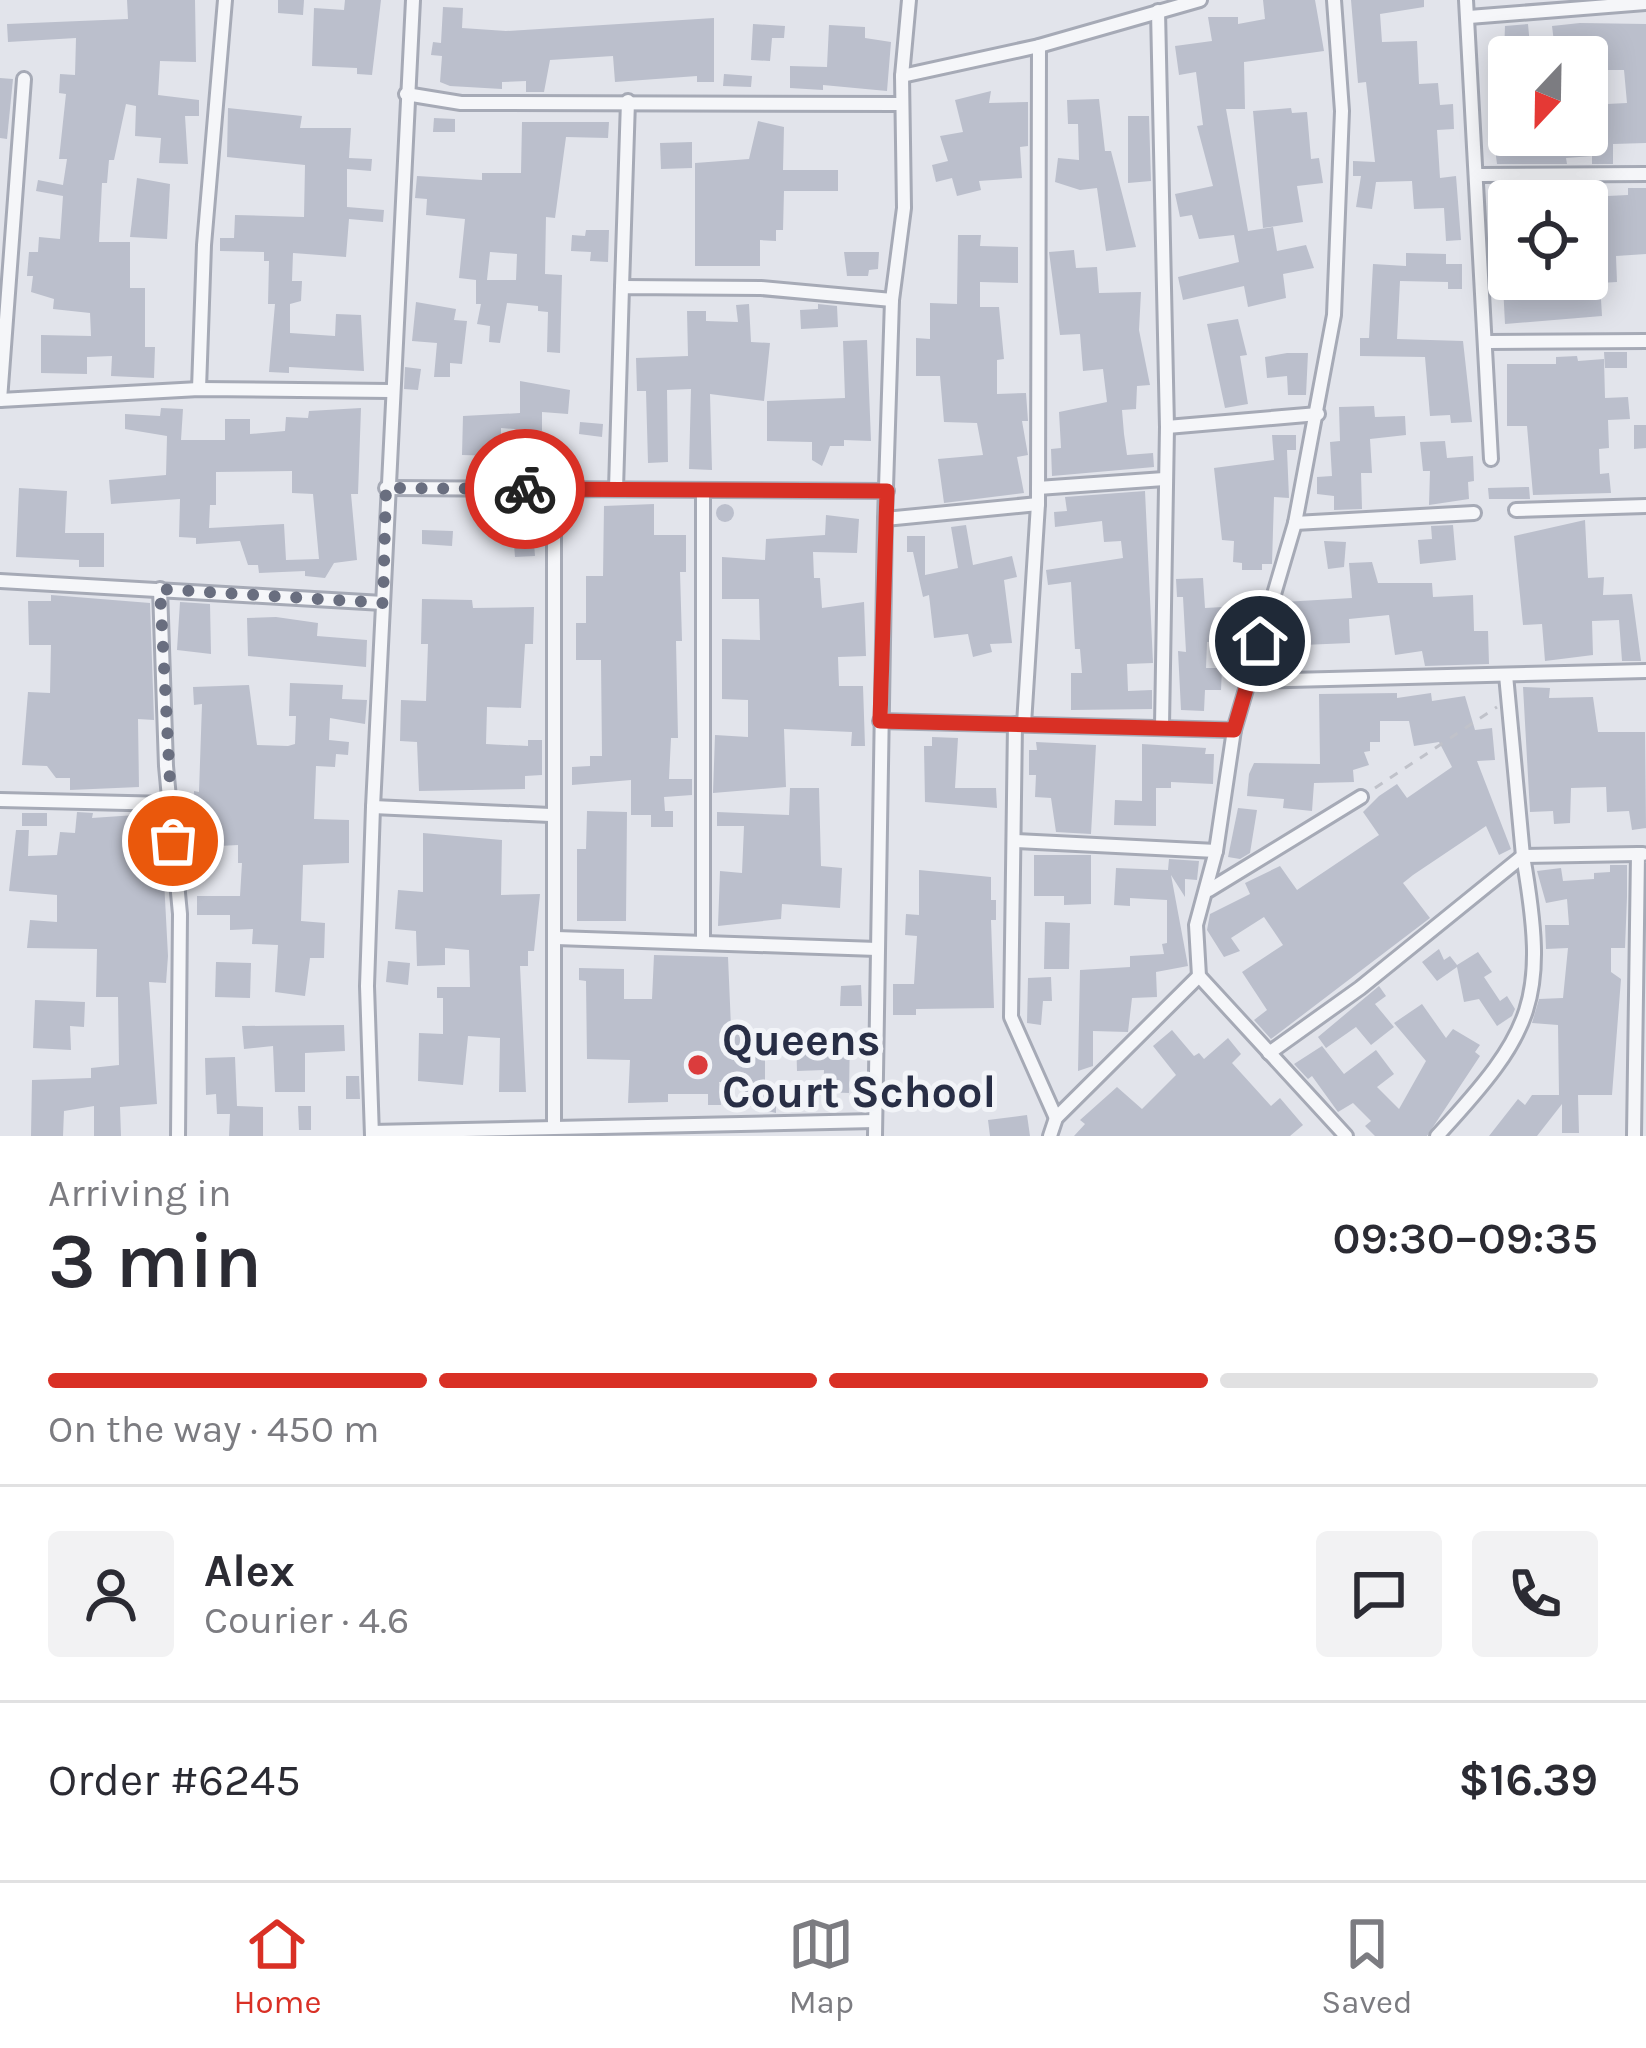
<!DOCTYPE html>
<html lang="en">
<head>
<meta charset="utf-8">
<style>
	body { margin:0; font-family:Karla,sans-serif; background:#f2f2f3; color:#2b2b33; height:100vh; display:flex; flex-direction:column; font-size:45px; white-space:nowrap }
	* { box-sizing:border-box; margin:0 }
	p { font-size:39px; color:#7c7c81 }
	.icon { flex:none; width:66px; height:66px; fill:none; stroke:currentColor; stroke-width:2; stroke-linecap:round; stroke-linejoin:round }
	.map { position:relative; height:1136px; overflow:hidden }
	.side { display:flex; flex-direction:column; background:#fff; flex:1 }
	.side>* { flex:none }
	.needle { width:78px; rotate:202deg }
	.fabs { position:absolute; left:1488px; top:36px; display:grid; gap:24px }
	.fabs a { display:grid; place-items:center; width:120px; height:120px; border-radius:12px; background:#fff; box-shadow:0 6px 30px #0003; font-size:60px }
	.pin { position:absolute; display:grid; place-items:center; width:102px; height:102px; color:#fff; margin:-51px; border:6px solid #fff; border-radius:50%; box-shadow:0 3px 12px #0007 }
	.courier { position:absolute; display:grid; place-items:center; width:120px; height:120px; margin:-60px; border:9px solid #d93025; border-radius:50%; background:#fff; color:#222; box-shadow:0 3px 15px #0007 }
	.summary em { font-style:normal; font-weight:600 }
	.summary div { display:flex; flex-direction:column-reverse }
	.summary { display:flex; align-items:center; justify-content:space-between; height:204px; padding:0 48px }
	h1 { font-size:78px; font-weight:600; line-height:90px }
	.bar { display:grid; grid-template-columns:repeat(4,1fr); gap:18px 12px; align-content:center; height:144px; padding:0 48px }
	.bar i { height:15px; border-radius:9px; background:#e1e1e2 }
	.bar .current { background:#d93025 }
	.bar p { grid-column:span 4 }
	.line { display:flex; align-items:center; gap:30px; padding:0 48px; border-top:3px solid #e1e1e2 }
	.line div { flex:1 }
	.round { display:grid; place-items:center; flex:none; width:126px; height:126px; border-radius:12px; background:#f2f2f3 }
	.menu { display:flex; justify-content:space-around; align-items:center; height:168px; border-top:3px solid #e1e1e2; background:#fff; font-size:33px; color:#7c7c81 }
	.menu a { display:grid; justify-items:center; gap:6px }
	.menu .current { color:#d93025 }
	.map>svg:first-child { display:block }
</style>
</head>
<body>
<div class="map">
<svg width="1646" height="1136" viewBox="0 0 1646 1136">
	<rect width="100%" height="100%" fill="#e2e4eb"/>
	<g fill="#bbbfcc" fill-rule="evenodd">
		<path d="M127 0H195L196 62 160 61 158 95 199 100V116H185L188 164 159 163 161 138 135 136 136 106 126 104 114 160H109L107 183H102L99 242H130V288H145V347H155L154 378 111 376 112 356 87 357V374L41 373V335L91 336 90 313 53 309 54 299 31 292 33 276H27L29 252H38L39 237 60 239 63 196 36 191 38 180 63 185 67 159H59L66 94 59 93 60 74 75 75 76 38 8 42 7 24 128 19Z"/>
		<path d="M278 0H304L303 15 278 13Z"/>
		<path d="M345 0H381L372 75 357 74V68L312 66 314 8 344 10Z"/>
		<path d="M1263 0H1315L1324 51 1244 62 1245 109H1226L1248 231 1273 227 1277 251 1306 245 1314 268 1283 274 1286 298 1248 307 1244 286 1183 300 1178 277 1239 262 1234 235 1199 239 1192 215 1180 217 1175 194 1213 186 1197 126 1203 125 1196 72 1179 75 1175 46 1212 41 1208 17H1238V24L1265 19Z"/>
		<path d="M1351 0H1424V7L1380 14 1382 42 1417 41 1419 84 1438 83 1440 105 1453 104 1454 129 1437 130 1440 178 1456 176 1461 240 1446 241 1444 208 1414 209 1412 181 1376 182 1372 209 1356 207 1361 176H1353V161L1375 162 1366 82 1358 83Z"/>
		<path d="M443 7 463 8 462 28 506 31 714 18V82H697V76L615 82 613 56 550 60 544 92H526V81L502 82V89L450 86 440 82 442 56 431 55 433 42 441 43Z"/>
		<path d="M1580 23 1646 24V143L1613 144V164H1592V156L1566 158 1567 164H1497L1489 105 1505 104 1509 135H1587V105L1627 103 1624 70H1591L1587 57H1567L1566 49 1555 50 1552 26Z"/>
		<path d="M753 24 785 26 784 38H772L770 61 751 60Z"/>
		<path d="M1528 24 1531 57H1504L1505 26Z"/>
		<path d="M829 25 865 27V38L891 42 887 91 823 85V90L790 88V66L827 67Z"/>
		<path d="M724 74 752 76 751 87 723 86Z"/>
		<path d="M0 78 13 79 7 139 0 138Z"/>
		<path d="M991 91 989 103 1028 102V146L1020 147 1022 178 979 181 981 190 957 196 952 178 936 182 932 165 948 161 940 136 963 132 955 100Z"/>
		<path d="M1099 99 1105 151H1111L1136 247 1106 251 1097 188 1080 190 1055 182 1058 158 1079 160 1078 124H1068L1067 100Z"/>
		<path d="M228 108 302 116 300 128H351L349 158 372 159 371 171 347 169V207L384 210 383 222 349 219 346 257 293 253 292 281H302L301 301 290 304V333L335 336 336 314 361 315 364 371 289 367V373L269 372 275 304H268L269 261H264V252L220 251V238H234L235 215 304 217 305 165 227 157Z"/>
		<path d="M1291 108 1292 113 1307 112 1311 159 1319 158 1323 183 1297 186 1303 222 1263 228 1253 111Z"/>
		<path d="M1128 116H1149L1151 181 1128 183Z"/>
		<path d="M434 118 455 119V132H433Z"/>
		<path d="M758 121 784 127 783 170H838V191H784L783 230H776V241L760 240V266H695V163L749 159Z"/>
		<path d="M522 122H609L608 138 566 137 555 218 546 217 545 274 562 275 560 353 547 352 548 312 538 311V306L507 303 500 343 489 342 490 326 477 324 481 304H476V280L459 278 465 219 426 215 427 199 415 198 417 176 482 180V173H521ZM490 252 517 254 516 280H487Z"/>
		<path d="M692 142V168L661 169 660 143Z"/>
		<path d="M137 178 170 184 167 239 130 237Z"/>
		<path d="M1628 188H1646V254L1616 256 1617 282 1600 283 1602 316 1505 324 1503 285 1527 284V279H1587V197L1628 195Z"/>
		<path d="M586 230H609L608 262 590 261 591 252 571 251 572 235 585 236Z"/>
		<path d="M958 235H981L980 246 1018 247V283L980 282V307H999L1004 359 997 360V394L1026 393 1028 421H1022L1028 455 1017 457 1024 493 944 503 938 459 983 455 977 423 944 422 940 376H916V338L930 339V303L957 304Z"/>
		<path d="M1074 250 1076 268 1097 267 1099 293 1141 292 1139 330 1150 385 1137 386 1136 409 1122 410 1124 434 1127 455 1153 453 1154 467 1052 476 1051 449 1061 448 1059 412 1107 402 1103 369 1083 371 1080 334 1060 335 1049 252Z"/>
		<path d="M844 252H879L878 269 869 270 868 276H847Z"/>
		<path d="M1406 253 1446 254V264H1462V289H1448V282L1400 281 1397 339 1463 341 1472 422 1451 423 1450 415 1430 416 1425 357 1360 356V338H1369L1373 264 1406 266Z"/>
		<path d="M416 302 456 309 454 320 467 321 462 364 450 363V377H434L437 343 412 341Z"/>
		<path d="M749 304 751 342 770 343 764 401 710 394 712 470 689 469 691 389 667 390 668 462 648 463 646 391H637L636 358 688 356 687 311H706V321L738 322 736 305Z"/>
		<path d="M818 304 837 306 838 327 801 329 800 310 818 309Z"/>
		<path d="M1238 319 1247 355 1240 356 1248 404 1225 408 1207 324Z"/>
		<path d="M867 340 871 441 844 440V446H830L822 466 812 460V442L767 441V401L845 398 843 341Z"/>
		<path d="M1604 352H1627V368H1605Z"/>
		<path d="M1287 353H1308L1306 395H1288L1287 376 1267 378 1265 357Z"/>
		<path d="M1577 356 1578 361 1604 359 1605 398 1628 397 1630 419 1608 420 1609 448 1599 449 1600 474 1609 473 1611 493 1533 495 1527 426H1507V364H1556V357Z"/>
		<path d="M405 367 421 369 418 390 404 389Z"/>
		<path d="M520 381 570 390 568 414 542 412V431L501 428V456L462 455 463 416 520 413Z"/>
		<path d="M1374 406 1375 417 1405 416 1406 435 1370 439 1372 473H1361L1362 509 1334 510V496L1317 494V477L1332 476 1330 442 1340 441 1339 407Z"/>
		<path d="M161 408 183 409 181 440H225V419H250V434L285 431 286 417 308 418 309 411 361 408 358 494H351L357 560 334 563 325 578 305 576V571L259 573 258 565H248L240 541 196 544V538L179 537 180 499 111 504 109 480 166 475 167 436 125 429V414L160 416ZM292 471V493L313 494 319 559 286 560 284 524 209 528 210 505H216V472Z"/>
		<path d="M580 422 603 424 602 437 579 434Z"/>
		<path d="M1634 425H1646V448L1634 449Z"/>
		<path d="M1272 435H1296V450H1287L1289 498 1274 497 1272 564H1262V570H1242V563L1233 562 1234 541 1222 540 1214 468 1274 460Z"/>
		<path d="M1445 441 1447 458 1473 456 1474 481 1468 482 1469 499 1429 505 1430 471H1423L1420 442Z"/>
		<path d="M533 454H545V476L504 472 506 456Z"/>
		<path d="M1529 487 1530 499H1489L1488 488Z"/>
		<path d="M19 488 67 491 65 533H104V567H79V560L16 557Z"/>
		<path d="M1145 491 1153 663 1127 664 1128 691 1152 690V709L1071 710V673H1082L1080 649H1075L1071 582 1048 585 1046 570 1123 558 1121 541 1104 542 1102 521 1055 527 1054 512 1067 511 1065 497Z"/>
		<circle cx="725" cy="513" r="9"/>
		<path d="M654 504V535H686V572H680L682 641H676L678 738H671L669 779H692V795L664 797 665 811H673V827H651V815H631V780L572 785V767L590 766V756H602L601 660H576V623H586V576H603L604 506Z"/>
		<path d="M826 515 859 519 857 553 813 552 814 578H820L822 608 864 602 866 656 838 657 839 686H863L865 746H851L852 732 784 729 786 787 713 793 715 735 748 737V700L722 699V639L760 640 759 599H722V557L765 560 766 539 825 535Z"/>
		<path d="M1585 520 1588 578 1604 577 1603 595 1632 594 1641 661H1622L1619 620 1592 621 1593 655 1545 661 1542 624 1523 625 1514 536Z"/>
		<path d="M966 525 973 565 1012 556 1017 577 1004 580 1012 643 990 644 992 652 973 657 968 634 934 638 929 595 923 597 913 552H907V536H925V575L958 568 951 527Z"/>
		<path d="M1453 525 1456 560 1420 564 1418 540 1432 539 1431 526Z"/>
		<path d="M422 530 453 531 452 546 422 544Z"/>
		<path d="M533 530 535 556 515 557 513 532Z"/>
		<path d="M1324 541 1346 542 1344 567 1328 569Z"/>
		<path d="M1372 562 1378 583H1432L1433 597 1473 595 1474 631H1488L1489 664 1425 666 1422 651 1395 655 1389 615 1349 619 1350 643 1303 645V667H1279L1283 602 1352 598 1349 563Z"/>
		<path d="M1203 578 1205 608 1223 607 1225 641 1207 642 1206 668H1222L1221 690H1205L1204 711 1181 710 1178 651 1186 652 1183 597H1177L1176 579Z"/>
		<path d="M51 595 150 603 154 720 138 719 139 787 70 790V778H56L47 766 22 765 28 692 50 693 51 645H29L28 601H51Z"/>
		<path d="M422 599 472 600 473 608 534 607 533 644H525L521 708 487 707 486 744 528 746V740H542V775L525 776V789L419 791 417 742 400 741 401 700 426 701 428 644H421Z"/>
		<path d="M180 602 210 604 211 654 177 650Z"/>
		<path d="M276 617 318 623 317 636 367 640 366 667 248 656 247 618Z"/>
		<path d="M290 683 343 685 342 699 367 700 365 724 330 718 329 740 349 742 348 755 336 754 335 767 316 766 314 819 349 820V863L303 865 301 921 325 923 324 958H310L305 996 275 992 278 945 252 944 253 929 230 930V915H197V896H240L242 863H238V845L199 847 197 814H193L194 791 199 792 202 704 194 705 193 687 249 685 257 745 288 746 295 744 296 716H289Z"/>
		<path d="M1523 687 1550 688 1549 698 1593 697 1598 732H1645L1646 828 1632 830 1629 811 1607 812 1606 787 1571 788 1570 823 1554 824 1553 811 1530 812Z"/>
		<path d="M1397 693V698L1431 693 1432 701 1465 696 1475 730 1492 728 1495 760 1477 761 1511 849 1499 855 1486 826 1413 875 1403 883 1430 918 1271 1039 1254 1020 1267 1010 1242 972 1283 945 1264 917 1231 938 1240 951 1224 957 1207 930 1210 914 1250 894 1245 883 1280 866 1297 890 1379 835 1363 812 1379 796 1397 784 1407 798 1452 767 1439 742 1414 746 1409 721H1380V742H1370V751L1364 752 1369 765 1353 770 1354 782 1314 783 1312 811 1283 808 1284 799 1247 796 1249 774 1254 763 1320 764 1319 694Z"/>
		<path d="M932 737 958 738 955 788H996L997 808 925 802 924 746H932Z"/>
		<path d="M1036 742 1096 745 1091 834 1056 832 1051 798 1035 797 1036 775H1029V750H1037Z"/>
		<path d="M1142 744 1206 748 1205 754H1214L1213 784 1171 782V788H1156V826L1114 825 1115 800 1142 801Z"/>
		<path d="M790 788H819L821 866 842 868 840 908 782 904 781 919 718 926 720 871 742 873 744 826H717V812L789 815Z"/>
		<path d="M1238 808 1257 810 1250 853 1240 859 1228 857Z"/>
		<path d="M587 811 627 812 626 921H577V849H586Z"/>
		<path d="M77 812 93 813 92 818 150 814 153 881 164 880 168 956 166 983 149 982 157 1104 120 1107 121 1136H94V1106L64 1111 63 1136H31L32 1080 91 1078V1068L119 1065 118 997H96L97 949 27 948 30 920 57 922V895L9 891 16 830H29L28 856 57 855 60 832 75 833Z"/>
		<rect x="22" y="813" width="25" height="13"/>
		<path d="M423 833 502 840 501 895 540 894 534 951H528V966H520L526 1092H499L500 1038 468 1036 463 1085 418 1081 419 1033 443 1034V998H437V987H470L469 950 445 948V965L417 966 416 931 395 929 398 890 423 892Z"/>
		<path d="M1034 855H1091V904L1064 905V896H1034Z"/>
		<path d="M1169 859 1199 861 1197 880 1185 879V897L1171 875 1188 966 1156 972 1157 997 1132 998 1128 1032 1093 1031V1066L1078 1071 1080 970 1130 967V956L1164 954 1162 944 1167 943V900L1130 898V906L1114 905 1116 868 1168 870Z"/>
		<path d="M1610 865H1627V897L1625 948H1611V972L1621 979 1612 1095H1578L1579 1133H1562V1104L1537 1136H1489L1518 1099 1525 1105 1532 1095H1559L1558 1025 1532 1023 1539 999 1563 998 1568 948 1546 949 1545 925H1569L1567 899 1546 903 1537 871 1561 868 1563 881 1594 879V873L1610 872Z"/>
		<path d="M919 870 991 877V900H996V920H991L994 1008 916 1009V1015H893V984H914L917 936 905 935 906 914 919 915Z"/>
		<path d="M1045 922 1070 923 1069 969H1044Z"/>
		<path d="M1439 949 1444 960 1450 956 1457 965 1478 952 1492 972 1484 977 1500 1001 1507 996 1515 1009 1512 1016 1497 1026 1479 999 1464 1002 1457 967 1437 981 1422 962Z"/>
		<path d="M654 955 728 957 731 1027 738 1028V1035H765V1087L786 1088V1104L776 1103V1113L744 1105 746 1082H719L721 1105H708V1094H668V1102L628 1103 630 1060 587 1059 586 981 579 980V968L624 969V999H652Z"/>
		<path d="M388 961 410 963 408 985 386 982Z"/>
		<path d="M216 962 251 963 250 998 215 997Z"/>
		<path d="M1051 977 1052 1001H1043L1041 1025 1027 1023 1028 978Z"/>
		<path d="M861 985 862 1006H840L841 986Z"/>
		<path d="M1379 986 1386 996 1375 1004 1394 1027 1371 1045 1356 1027 1326 1048 1318 1037Z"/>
		<path d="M35 1000 85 1002 84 1027 70 1026 71 1050 33 1048Z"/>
		<path d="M1422 1004 1446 1038 1453 1029 1480 1045 1475 1052 1480 1056 1427 1136H1375L1365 1126 1371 1121 1353 1103 1338 1112 1312 1076 1308 1079 1294 1064 1322 1046 1344 1074 1376 1050 1394 1074 1377 1087 1399 1109 1426 1061 1394 1023Z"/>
		<path d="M344 1025 345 1051 305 1053V1092H275L273 1046 244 1049 242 1026Z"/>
		<path d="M1172 1030 1194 1056 1199 1053 1204 1059 1228 1038 1241 1054 1232 1063 1271 1106 1280 1098 1303 1125 1290 1136H1074L1085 1124 1080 1120 1117 1087 1142 1109 1176 1075 1153 1046Z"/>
		<path d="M850 1034 849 1093 823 1092 824 1070 797 1071 796 1036Z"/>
		<path d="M235 1057 237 1106 263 1107V1136H229L230 1114H217L216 1094 206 1095 205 1058Z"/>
		<path d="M346 1076H359L360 1099H346Z"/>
		<path d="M298 1106H311V1130H299Z"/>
		<path d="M1027 1115 1030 1136H990L988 1120Z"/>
	</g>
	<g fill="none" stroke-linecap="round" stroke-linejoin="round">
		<g stroke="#a6aab6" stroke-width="18">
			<g id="minor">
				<path d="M1334 0 1342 111 1334 315 1295 523 1234 730 1216 851 1196 925 1199 976 1346 1136"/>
				<path d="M1466 0 1491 459"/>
				<path d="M1158 11 1167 427 1162 726"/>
				<path d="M1469 17 1646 3"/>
				<path d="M902 76 1039 46 1200 0"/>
				<path d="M406 94 461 103 902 104"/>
				<path d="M1480 175 1646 174"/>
				<path d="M622 287 628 101"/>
				<path d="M1487 342 1646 341"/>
				<path d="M199 389 204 245 225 0"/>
				<path d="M0 400 199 389 390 391"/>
				<path d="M0 400 24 79"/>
				<path d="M1167 427 1318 414"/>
				<path d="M386 488 887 491"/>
				<path d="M1038 488 1164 479"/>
				<path d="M616 489 622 287 761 288 892 300"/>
				<path d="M1516 510 1646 506"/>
				<path d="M885 519 1038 504"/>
				<path d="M1295 523 1474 513"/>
				<path d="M0 581 383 603"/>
				<path d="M160 589 166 766 180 914 178 1136"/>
				<path d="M1506 675 1523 856 1638 854"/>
				<path d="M1249 681 1646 671"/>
				<path d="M880 721 1234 730"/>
				<path d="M1015 724 1011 1017 1056 1118"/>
				<path d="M1024 724 1038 504 1039 46"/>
				<path d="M0 800 170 804"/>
				<path d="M373 807 550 815"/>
				<path d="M1016 841 1216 851"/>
				<path d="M1209 890 1361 797"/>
				<path d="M556 938 877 949"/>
				<path d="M703 942V490"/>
				<path d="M1269 1053 1360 988 1523 856C1548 1000 1535 1030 1437 1136"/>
				<path d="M554 1126V489"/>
				<path d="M372 1132 875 1121"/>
				<path d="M372 1136 367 986 373 807 413 0"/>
				<path d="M875 1136 885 519 892 300 904 208 902 76 909 0"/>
				<path d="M1050 1136 1056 1118 1199 976"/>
				<path d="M1634 1136 1638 854H1643"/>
			</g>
		</g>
		<path stroke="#c0c2ca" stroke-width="3" stroke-dasharray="9 9" stroke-linecap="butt" d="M1375 788 1497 707"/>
		<use href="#minor" stroke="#f5f6f9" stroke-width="12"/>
	</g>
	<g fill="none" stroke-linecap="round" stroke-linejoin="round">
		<path stroke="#696e7f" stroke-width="12" stroke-dasharray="0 21.6" d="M173 841 160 589 383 603 386 488 525 489"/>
		<path stroke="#d93025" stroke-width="15" d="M525 489 887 491 880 721 1234 730 1260 641"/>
	</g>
	<circle fill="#db3c3d" stroke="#f2f4f8" stroke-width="4.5" cx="698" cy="1065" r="12"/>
	<g text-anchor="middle" stroke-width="10" stroke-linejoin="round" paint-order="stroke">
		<g font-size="45" font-weight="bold" fill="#282e45" stroke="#f2f4f8" text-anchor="start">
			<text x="722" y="1055">Queens<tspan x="722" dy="52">Court School</tspan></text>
		</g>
	</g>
</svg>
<div class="fabs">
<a><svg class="needle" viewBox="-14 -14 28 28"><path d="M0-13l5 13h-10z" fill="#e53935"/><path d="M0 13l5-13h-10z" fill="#7c7c81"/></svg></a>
<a><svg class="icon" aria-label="locate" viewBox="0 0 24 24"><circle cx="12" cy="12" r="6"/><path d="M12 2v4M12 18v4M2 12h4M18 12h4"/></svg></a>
</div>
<div class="pin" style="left:173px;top:841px;background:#ea580c"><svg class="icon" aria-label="bag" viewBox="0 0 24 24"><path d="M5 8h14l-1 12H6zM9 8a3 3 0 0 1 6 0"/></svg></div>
<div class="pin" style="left:1260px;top:641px;background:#1f2937"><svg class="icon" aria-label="home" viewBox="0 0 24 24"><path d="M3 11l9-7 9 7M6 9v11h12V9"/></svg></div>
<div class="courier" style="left:525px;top:489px"><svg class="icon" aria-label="bike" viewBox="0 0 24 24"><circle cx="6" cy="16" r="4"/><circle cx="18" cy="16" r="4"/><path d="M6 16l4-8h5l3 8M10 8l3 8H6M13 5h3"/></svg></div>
</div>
<section class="side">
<div class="summary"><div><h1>3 min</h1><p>Arriving in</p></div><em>09:30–09:35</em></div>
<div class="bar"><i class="current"></i><i class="current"></i><i class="current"></i><i></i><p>On the way · 450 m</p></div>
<div class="line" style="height:216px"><a class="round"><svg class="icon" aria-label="person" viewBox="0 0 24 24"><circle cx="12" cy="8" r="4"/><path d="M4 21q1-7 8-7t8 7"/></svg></a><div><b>Alex</b><p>Courier · 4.6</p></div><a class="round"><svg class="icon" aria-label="chat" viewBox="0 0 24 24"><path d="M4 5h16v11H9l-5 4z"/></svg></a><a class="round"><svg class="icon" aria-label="phone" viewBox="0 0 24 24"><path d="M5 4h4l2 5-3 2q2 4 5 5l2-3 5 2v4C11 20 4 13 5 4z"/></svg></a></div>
<div class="line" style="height:156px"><div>Order #6245</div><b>$16.39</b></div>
</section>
<nav class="menu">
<a class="current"><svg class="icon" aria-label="home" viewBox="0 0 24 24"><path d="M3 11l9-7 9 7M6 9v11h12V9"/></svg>Home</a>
<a><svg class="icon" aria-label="map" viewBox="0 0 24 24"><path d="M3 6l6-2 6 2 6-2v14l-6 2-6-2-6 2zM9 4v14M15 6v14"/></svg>Map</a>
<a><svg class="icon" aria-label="saved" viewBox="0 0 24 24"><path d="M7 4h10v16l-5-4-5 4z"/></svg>Saved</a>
</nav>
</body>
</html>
